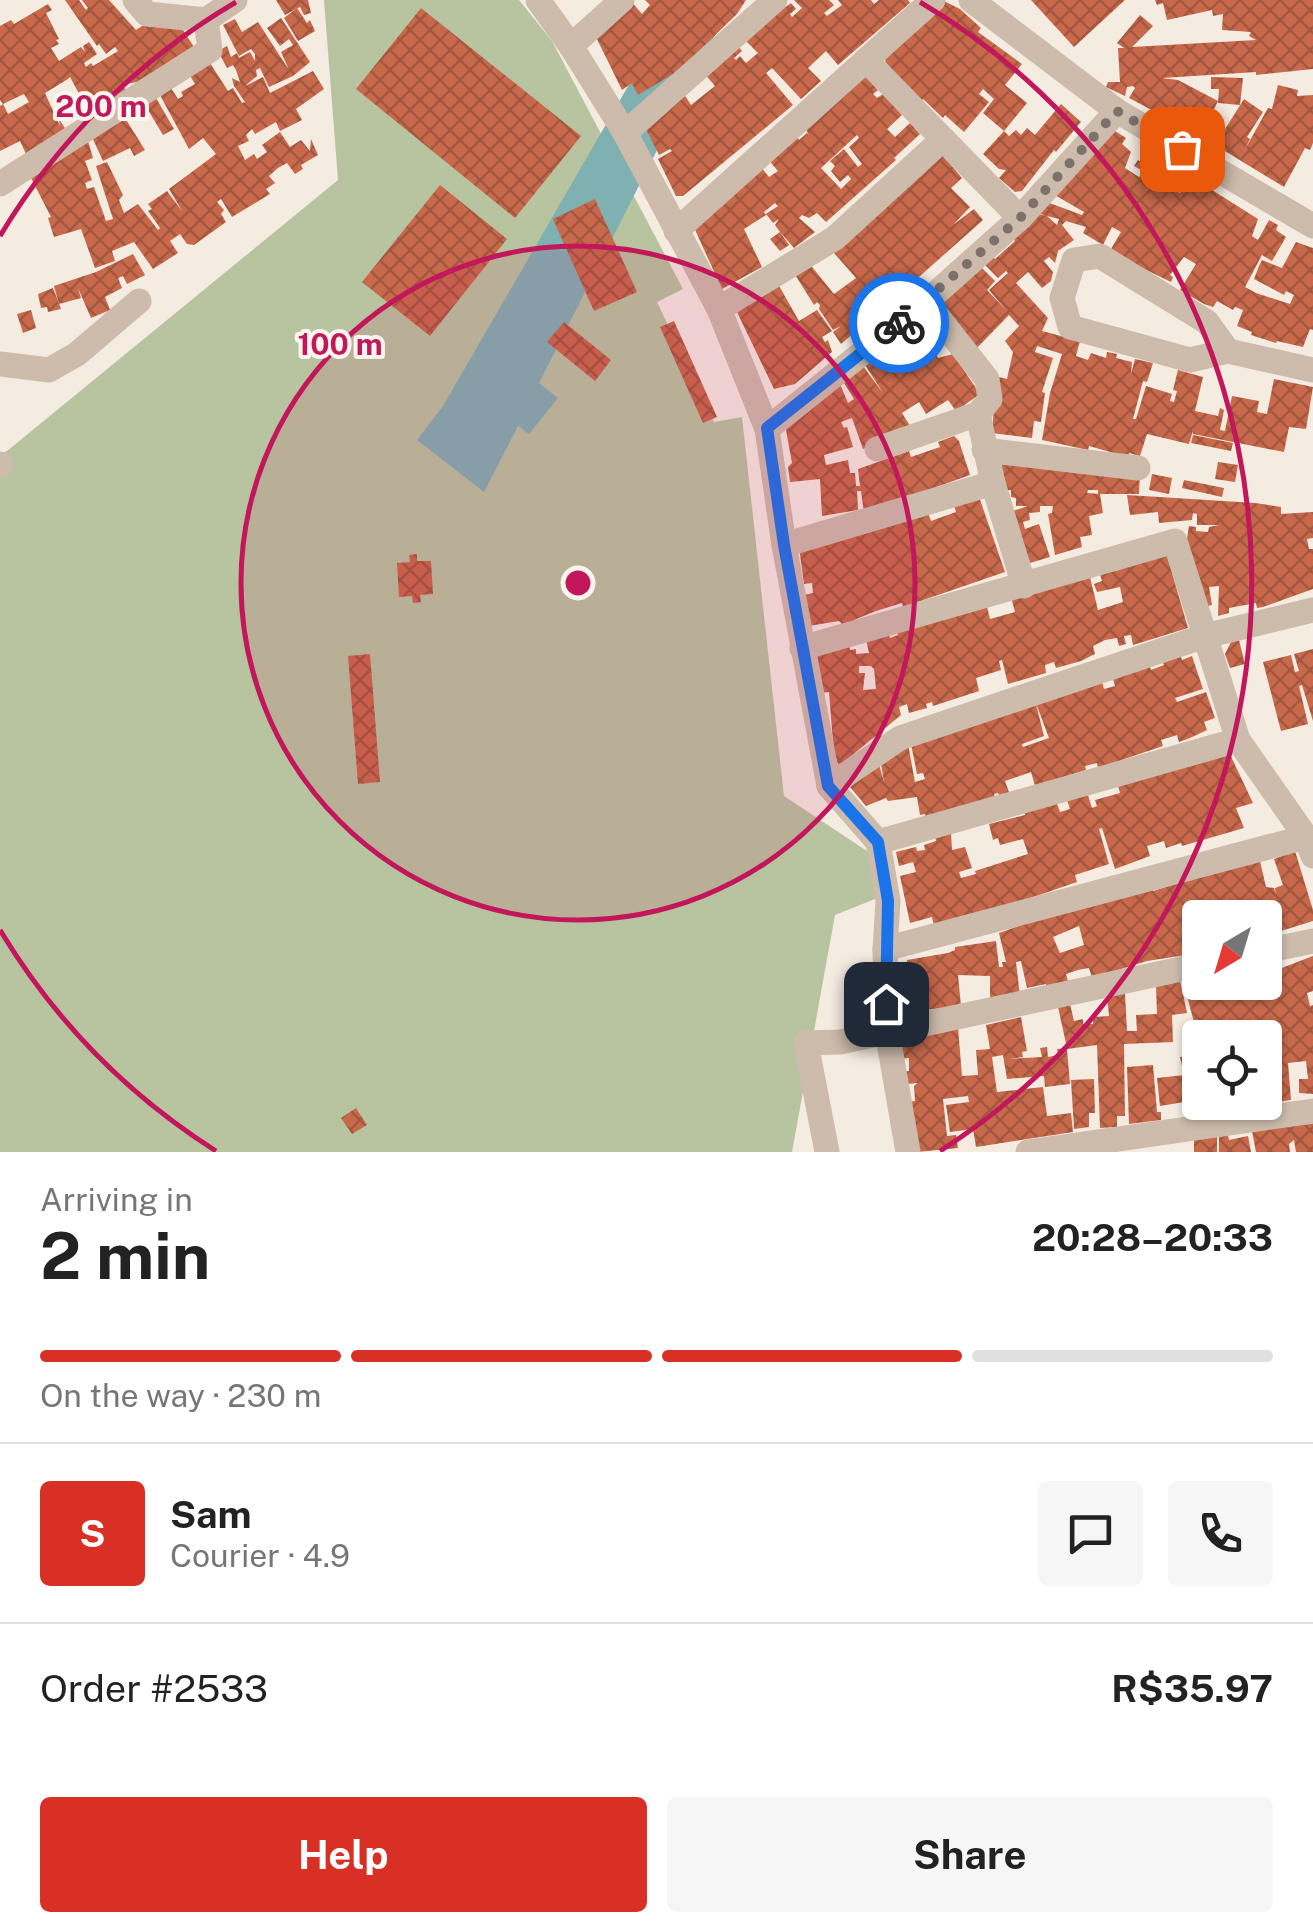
<!DOCTYPE html>
<html lang="en">
<head>
<meta charset="utf-8">
<style>
	body { margin:0; font-family:"Public Sans",sans-serif; background:#f6f6f6; color:#222; height:100vh; display:flex; flex-direction:column; font-size:38px; white-space:nowrap }
	* { box-sizing:border-box; margin:0 }
	p { font-size:32px; color:#767676 }
	.icon { flex:none; width:55px; height:55px; fill:none; stroke:currentColor; stroke-width:2; stroke-linecap:round; stroke-linejoin:round }
	.map { position:relative; height:1152px; overflow:hidden }
	.sheet { display:flex; flex-direction:column; background:#fff; flex:1 }
	.sheet>* { flex:none }
	.needle { width:65px; rotate:218deg }
	.tools { position:absolute; left:1182px; top:900px; display:grid; gap:20px }
	.tools a { display:grid; place-items:center; width:100px; height:100px; border-radius:10px; background:#fff; box-shadow:0 2px 8px #0004; font-size:50px }
	.pin { position:absolute; display:grid; place-items:center; width:85px; height:85px; color:#fff; margin:-42px; border-radius:20px; box-shadow:0 5px 15px #0006 }
	.courier { position:absolute; display:grid; place-items:center; width:100px; height:100px; margin:-50px; border:8px solid #1a73e8; border-radius:50%; background:#fff; color:#222; box-shadow:0 2px 12px #0007 }
	.head em { font-style:normal; font-weight:700 }
	.head div { display:flex; flex-direction:column-reverse }
	.head { display:flex; align-items:center; justify-content:space-between; height:170px; padding:0 40px }
	h1 { font-size:65px; font-weight:700; line-height:75px }
	.bar { display:grid; grid-template-columns:repeat(4,1fr); gap:15px 10px; align-content:center; height:120px; padding:0 40px }
	.bar i { height:12px; border-radius:8px; background:#e0e0e0 }
	.bar .current { background:#d93025 }
	.bar p { grid-column:span 4 }
	.line { display:flex; align-items:center; gap:25px; padding:0 40px; border-top:2px solid #e0e0e0 }
	.line div { flex:1 }
	.round { display:grid; place-items:center; flex:none; width:105px; height:105px; border-radius:10px; background:#f6f6f6 }
	.action { display:flex; gap:20px; margin-top:auto; padding:20px 40px }
	.action a { flex:1; height:115px; border-radius:10px; background:#d93025; color:#fff; font-size:40px; font-weight:700; line-height:115px; text-align:center }
	.action a+a { background:#f6f6f6; color:#222 }
	.map>svg:first-child { display:block }
</style>
</head>
<body>
<div class="map">
<svg width="1313" height="1152" viewBox="0 0 1313 1152">
	<defs>
		<pattern id="building-cross-hatch" width="8" height="8" patternUnits="userSpaceOnUse" patternTransform="scale(2.5)"><rect width="8" height="8" fill="#c8694b"/><path d="M0 0l8 8M0 8l8-8" fill="none" stroke="#a4573f"/></pattern>
	</defs>
	<rect width="100%" height="100%" fill="#f4ebe1"/>
	<path fill="#b8c4a0" d="M324 0H519L552 41 683 289 657 302 714 422 742 417 784 796 873 855 880 897 835 915 792 1152H0V454L7 451 338 180Z"/>
	<path fill="#7fb0b2" d="M678 0H733L539 383 558 398 529 434 518 426 484 492 417 440 443 406Z"/>
	<g fill="url(#building-cross-hatch)" fill-rule="evenodd">
		<path d="M65 0H79L86 10 88 8 82 0H109L136 30 145 24 183 30 194 47 137 82 126 84 123 86 126 90 91 116 70 77 68 79 45 93 60 126 59 119 66 130 26 154 20 141 0 151V106L3 104 8 114 29 102 24 94 3 104 0 100V26L11 20 14 24 48 4 52 10 46 13 59 39 56 40 59 44 51 48 59 61 81 47 85 52 83 46 89 42 97 54 84 63 86 67 91 63 93 66 118 51 115 47 106 54 99 44 97 46Z"/>
		<path d="M276 0H308L311 13 304 15 300 7 285 15Z"/>
		<path d="M630 0 642 14 650 5 645 0H746L737 14 678 71 638 95 632 83 622 90 593 31Z"/>
		<path d="M794 0H829L834 5 824 13 827 16 842 5 838 0H871L874 4 879 0H908L910 3 838 65 826 51 808 68 821 81 801 99 772 68 766 73 793 105 683 196H676L658 159 672 151 670 149 659 155 643 123 682 91 691 105 715 86 703 72 737 45 742 51 734 58 736 60 740 56 746 63 758 53 743 38 791 3 796 9 790 14 792 17 802 8Z"/>
		<path d="M942 0 960 9 981 28 978 32 1022 64 1005 85 1027 103 1004 131 1009 136 1016 130 1021 135 1027 128 1035 135 1061 104 1081 122 1056 152 1054 150 1022 191 1015 192 999 178 1006 170 999 169 983 154 1004 131 983 113 994 99 983 89 979 94 989 102 964 132 945 115 943 118 923 99 921 101 887 65 885 60Z"/>
		<path d="M1031 0H1125L1074 47Z"/>
		<path d="M1155 0H1313V69L1256 75V72L1162 78 1178 80 1218 101 1201 136 1129 98 1135 88 1133 86 1127 87 1125 96 1106 87 1108 82H1120L1118 48H1124L1117 43 1140 15 1153 26 1132 47 1256 40 1249 36 1251 32 1222 30 1223 14 1213 16 1212 10 1167 20 1163 3 1157 5Z"/>
		<path d="M297 8 307 23 310 20 315 31 298 41 284 18Z"/>
		<path d="M421 8 581 136 515 218 356 89Z"/>
		<path d="M281 18 310 62 293 76 269 87 260 68 256 70 257 76 245 86 263 77 270 93 313 71 324 89 296 109 302 120 280 131 276 122 255 134 252 129 246 135 249 141 238 146 245 160 254 154 257 159 267 152 262 145 280 132 290 147 301 140 310 151 311 139 318 155 301 165 303 169 295 174 287 163 278 168 269 176 275 183 266 189 270 194 232 217 221 199 217 202 224 210 221 214 226 222 194 245 187 244 180 234 170 241 178 253 153 269 134 242 112 251 115 261 95 268 81 229 54 237 48 218 51 217 28 172 88 141 93 158 85 161 92 180 85 183 87 189 94 187 106 221 113 219 96 166 107 162 123 195 119 200 124 213 138 204 158 230 160 228 148 211 152 209 148 204 167 191 182 211 169 189 216 154 203 138 189 149 160 95 171 88 178 99 183 96 181 92 195 84 189 74 210 63 228 91 233 88 242 103 245 102 234 86 232 78 240 82 236 70 233 65 227 68 218 51 227 46 231 57 237 53 239 58 250 52 255 61V54L251 49 239 56 223 25 235 19 242 32 258 22 289 70 281 52 293 45 289 39 280 46 267 28Z"/>
		<path d="M863 73 878 90 873 94 877 98 883 94 902 115 887 129 895 137 910 123 920 134 894 158 896 160 826 222 817 213 809 218 802 215 799 218 815 232 794 248 780 232 789 245 780 251 770 239 780 232 775 225 779 219 773 223 766 214 778 206 775 203 764 212 766 215 744 229 762 267 722 289 691 221 760 166 769 177 778 171 767 158 794 132 799 140 807 133 809 135 804 126ZM857 135 859 138 849 147 862 164 858 167 844 149 830 161 835 166 831 171 840 182 848 175 851 179 841 189 821 168Z"/>
		<path d="M1211 77 1243 78 1240 105 1218 103 1219 89H1211Z"/>
		<path d="M1278 85 1298 90 1297 96 1313 95V143L1310 150 1305 148 1284 187 1215 145 1244 99 1263 112 1247 137 1250 139 1244 151 1268 108 1272 109Z"/>
		<path d="M156 98 174 129 163 135 145 105Z"/>
		<path d="M125 118 145 150 134 156 130 148 103 161 92 137Z"/>
		<path d="M1112 129 1126 138 1122 144 1131 152 1125 168 1139 177 1143 171 1134 166 1138 160 1146 165 1151 158 1160 164 1146 192 1163 164 1185 177 1176 191 1180 193 1190 176 1258 219 1252 236 1258 240 1269 220 1278 225 1276 230 1286 237 1272 261 1262 255 1245 287 1256 293 1290 304 1294 295 1286 291 1284 295 1254 279 1259 266 1262 260 1282 268 1296 242 1313 248V330L1310 329 1303 347 1277 341 1276 343 1251 335 1252 332 1237 326 1243 310 1235 307 1233 310 1217 301 1213 307 1204 304 1180 290 1196 264 1184 257 1170 275 1173 277 1171 282 1134 264 1111 249 1121 232 1112 227 1103 245 1083 233 1086 227 1066 221 1062 225 1074 240 1058 251 1055 263 1049 257 1044 261 1053 272 1051 281 1042 288 1028 272 1016 283 1048 318 1042 331 1080 341 1076 356 1088 360 1091 353 1106 358 1107 352 1117 354 1116 358 1132 362 1131 374 1135 359 1153 363 1147 382 1143 381 1133 419H1136L1146 386 1172 394 1170 401 1174 402 1177 391 1173 390 1178 370 1203 377 1195 411 1218 416 1220 408 1224 410 1220 430 1225 431 1232 396 1259 401 1257 412 1267 414 1274 379 1313 387 1306 429 1289 427 1284 452 1193 434V431L1189 444 1147 434 1140 456 1129 453 1128 457 1089 446 1088 450 1042 440 1050 393 1062 354 1037 346 1035 352 1053 358 1042 392 1045 393 1041 422 1034 421 1032 438 992 433 996 380 999 377 1007 379 1013 352 1005 341 1019 326 1009 315 974 351 938 304 976 262 995 281 987 290 1006 310 989 290 1008 273 1006 271 998 278 979 259 988 251 995 259 1015 241 1006 232 1033 213 1047 216 1057 225 1059 219 1047 216 1034 212 1044 201 1082 215 1084 212 1053 194Z"/>
		<path d="M938 150 962 178 951 188 970 207 953 225 974 209 983 220 902 292 889 276 868 293 883 309 874 317 862 302 854 307 850 311 862 326 841 344 833 332 841 326 833 330 819 309 820 305 817 302 814 305 794 273 808 262 834 294 856 278 827 245Z"/>
		<path d="M440 185 507 239 430 336 362 282Z"/>
		<path d="M595 199 637 292 594 311 553 219Z"/>
		<path d="M133 254 145 275 127 284 123 276 118 278 122 288 105 297 110 310 91 318 78 288 81 298 59 304 54 286 96 272Z"/>
		<path d="M778 284 799 321 817 310 832 331 822 337 825 342 828 340 832 352 795 384 774 389 737 312Z"/>
		<path d="M53 288 61 309 48 312 47 307 41 308 38 294Z"/>
		<path d="M31 310 36 328 23 333 17 314Z"/>
		<path d="M674 321 717 417 703 423 660 327Z"/>
		<path d="M564 322 611 360 595 381 547 342Z"/>
		<path d="M923 322 940 344 920 355 924 361 935 353 938 358 953 354 980 394 956 411 948 400 926 414 919 402 902 413 912 429 863 449 852 418 841 422 844 428 847 427 853 447 824 455 826 465 848 460 850 473H855L856 486H860L858 469 909 451 911 457 940 447 938 442 954 436 959 441 970 475 864 513 861 491H857L858 510 822 516 820 479 790 482 788 467 792 463 784 419 840 384 848 403 854 399 841 378 860 362 883 393 862 360 891 335 901 350 911 343 905 334Z"/>
		<path d="M1193 435 1233 443 1231 451 1191 443Z"/>
		<path d="M994 462 1140 470 1139 494H1098V490H1088L1087 493 1100 494 1103 513 1089 516 1092 535 1080 537 1082 547 1055 555 1048 514 1052 513 1053 506H1040V512L1029 513 1030 520 1023 522 1025 529 1039 524 1050 557 1030 563 1013 511 1028 506H1016V498L1011 497V490L999 491Z"/>
		<path d="M1218 462 1238 465 1235 482 1215 479Z"/>
		<path d="M1152 474 1172 478 1169 494 1149 490Z"/>
		<path d="M1184 480 1224 488 1222 497 1182 488Z"/>
		<path d="M977 491 1005 572 903 607 902 603 876 611 854 620V623L842 624 839 621 809 626 804 595 813 593 812 583 804 584 799 547 927 510 931 521 956 512 952 499Z"/>
		<path d="M1127 495 1255 503 1281 507V514L1313 512V538L1307 539 1309 549H1313V589L1263 607 1257 608 1256 603 1229 608V613L1218 616 1219 586 1209 587 1212 605 1208 606 1186 545 1189 526 1196 527V531L1208 532 1209 527 1219 525H1197V514L1193 513 1192 520 1159 523 1158 512 1130 515Z"/>
		<path d="M1166 552 1188 628 1133 645 1131 635 1124 636 1126 644 1119 646 1117 638 1105 640 1093 646 1095 654 1081 661 1056 668 1054 662 1045 665 1046 673 1008 684 1002 660 999 661 1001 670 976 678 979 691 933 706 932 702 926 704 927 708 909 713 907 704 899 707 901 715 839 766 834 755 829 692 813 694 812 653 849 645 850 650 856 649V654L869 653 866 639 889 634 890 638 898 635 897 632 986 603 990 619 1015 612 1011 597 1088 569 1098 610 1123 602 1120 587 1097 592 1094 584 1102 581 1098 568 1114 561 1116 571ZM859 666H871L874 669 876 689 863 690 865 673H859Z"/>
		<path d="M417 554V561H431L433 594 420 595 421 602 413 603 412 596 399 597 397 563 410 562 409 555Z"/>
		<path d="M1239 640 1245 664 1230 668 1225 654 1231 642Z"/>
		<path d="M1313 649V721L1302 685 1299 686 1308 724 1281 731 1263 662 1291 655 1295 672 1299 671 1294 654Z"/>
		<path d="M370 654 380 782 358 784 348 656Z"/>
		<path d="M1180 654 1182 660 1192 656 1203 689 1175 698 1177 702 1206 692 1215 718 1204 722 1207 730 1190 738 1179 742 1177 735 1161 740 1163 746 1098 768 1097 763 1085 766 1086 770 1035 786 1031 772 1005 781 1010 795 1000 797 998 793 994 794 995 799 926 818 925 814 920 815 917 797 888 801 886 798 866 806 850 787 878 761 884 782 880 758 907 738 916 788 915 782 925 779 923 773 917 774 910 739 1035 700 1044 736 1022 744 1023 747 1049 738 1034 698 1102 682 1104 689 1115 686 1112 676 1139 671 1138 667 1149 664 1151 670 1164 665 1162 660Z"/>
		<path d="M1227 748 1253 803 1236 808 1244 828 1182 846 1181 843 1166 848 1164 841 1147 846 1150 856 1115 869 1102 828 1099 829 1109 864 1075 875 1077 882 935 931 932 917 910 923 900 876 916 872 913 862 899 866 896 852 916 847 917 851 925 850 924 845 936 841 935 836 951 832 952 850 965 847 972 868 959 872 961 878 976 874 975 871 1028 854 1023 839 1000 845 998 838 993 840 989 824 1025 815V812L1056 801 1060 812 1070 809 1067 800 1088 795 1092 808 1097 806 1095 800 1120 793 1117 782Z"/>
		<path d="M1257 848 1266 887 1274 888 1276 894 1275 888 1283 885 1274 859 1295 851 1313 910V921L1281 931 1277 920 1265 924V918H1200V955L1196 946 1186 948V955L1147 961 1092 978 1089 968 1078 970 1066 974 1069 985 1047 991 1046 984 1027 988 1021 961 1016 962 1020 996 990 1001V976L958 975 961 1006 906 1012 903 990 899 991 901 1014 888 1015 886 987 904 985 907 960 948 953 955 950V947L996 941 999 967H1003L1002 962H1006L999 933 1150 879 1153 891 1169 886ZM1079 926 1084 945 1060 953 1053 937Z"/>
		<path d="M1313 956V991L1307 993 1310 1006 1313 1005V1094L1299 1093V1079H1308L1306 1061 1288 1063 1291 1100 1265 1104V1038H1198L1183 980 1197 976 1203 1000 1212 995 1211 991 1228 987V984L1265 982V959L1270 957 1275 984 1280 983 1279 969Z"/>
		<path d="M1180 980 1187 1013 1172 1015 1173 1042 1124 1044 1125 1116H1117V1127L1100 1128 1097 1045 1067 1049 1070 1084 1045 1087 1044 1076 1007 1079 1003 1055 992 1057 997 1092 1043 1087 1047 1116 1071 1113 1073 1132 976 1147 973 1129 950 1132 946 1105 969 1102 968 1096 943 1099 947 1136 956 1135 958 1148 917 1152 898 1103 915 1101 914 1086 918 1083 897 1085 896 1072 909 1071V1058L893 1059 890 1040 958 1027 962 1076 978 1075 976 1050 990 1049 986 1025 1021 1017 1027 1051 1022 1052 1023 1057 1009 1059 1042 1057 1040 1048 1047 1047 1048 1057 1058 1055 1057 1049 1067 1048 1058 1007 1070 1004 1074 1021 1083 1019V1024H1093V1017L1109 1016 1107 994 1125 993 1127 1031H1137L1136 1015 1157 1014 1156 986Z"/>
		<path d="M1200 1047V1095L1187 1093 1190 1107 1185 1108 1184 1102 1160 1106 1157 1078 1184 1075 1180 1057 1193 1055 1192 1050Z"/>
		<path d="M1153 1065 1157 1112H1161V1120L1129 1124 1127 1067Z"/>
		<path d="M1094 1079 1095 1113H1089V1127L1074 1129 1071 1080Z"/>
		<path d="M1198 1102H1238L1239 1109 1219 1113 1218 1105 1214 1106 1215 1112 1200 1114Z"/>
		<path d="M356 1108 367 1125 352 1134 341 1118Z"/>
		<path d="M1313 1119V1152H1296L1294 1140 1289 1144 1290 1152H1256L1252 1131Z"/>
		<path d="M1228 1135 1229 1140 1248 1136 1251 1152H1219V1137Z"/>
		<path d="M1217 1137V1152H1194V1140Z"/>
	</g>
	<g fill="none" stroke-linecap="round" stroke-linejoin="round">
		<g stroke="#cdbbac" stroke-width="25">
			<path d="M135 0 147 14 206 20 235 0"/>
			<path d="M538 0 571 46 625 133 719 309 767 429 784 545 829 786 878 842 888 901 885 949 887 1031 908 1152"/>
			<path d="M971 0 1117 111 1313 226"/>
			<path d="M571 46 622 0"/>
			<path d="M866 60 1020 218"/>
			<path d="M625 133 775 0"/>
			<path d="M0 184 210 50 206 20"/>
			<path d="M676 231 933 0"/>
			<path d="M719 309 835 238 943 139"/>
			<path d="M1228 351 1190 360 1070 327 1062 298 1074 260 1100 256 1207 322 1228 351 1313 370"/>
			<path d="M0 364 49 370 77 354 139 301"/>
			<path d="M978 414 993 483 1024 586"/>
			<path d="M767 429 926 302 1020 218 1117 111"/>
			<path d="M877 449 978 414 990 399 987 379 926 302"/>
			<path d="M984 450 1138 468"/>
			<path d="M0 464V465"/>
			<path d="M784 545 993 483"/>
			<path d="M802 648 1175 541 1238 740 1306 837 1313 856"/>
			<path d="M829 786 900 738 1205 636 1313 610"/>
			<path d="M878 842 1238 740"/>
			<path d="M885 949 1306 837"/>
			<path d="M1265 951 1313 941"/>
			<path d="M827 1152 806 1043 840 1042 1200 965"/>
			<path d="M1028 1152 1313 1111"/>
		</g>
	</g>
	<g fill="none" stroke-linecap="round" stroke-linejoin="round">
		<path stroke="#7c716b" stroke-width="10" stroke-dasharray="0 18" d="M899 323 1020 218 1117 111 1182 149"/>
		<path stroke="#1a73e8" stroke-width="12" d="M886 1004 888 901 878 842 828 786 784 545 767 428 899 323"/>
	</g>
	<circle cx="578" cy="583" r="337" fill="#c2185b" fill-opacity=".12"/>
	<g fill="none" stroke="#c2185b" stroke-width="5">
		<circle cx="578" cy="583" r="337"/>
		<path d="M216 1151A674 674 0 0 1 0 930M0 236A674 674 0 0 1 236 2M920 2A674 674 0 0 1 940 1151"/>
	</g>
	<circle cx="578" cy="583" r="15" fill="#c2185b" stroke="#fbf5ee" stroke-width="5"/>
	<g font-size="30" text-anchor="middle" font-weight="bold" fill="#c2185b" stroke="#fbf5ee" stroke-width="8" stroke-linejoin="round" paint-order="stroke">
		<text x="101" y="117">200 m</text>
		<text x="340" y="355">100 m</text>
	</g>
</svg>
<div class="tools">
<a><svg class="needle" viewBox="-14 -14 28 28"><path d="M0-13l5 13h-10z" fill="#e53935"/><path d="M0 13l5-13h-10z" fill="#767676"/></svg></a>
<a><svg class="icon" aria-label="locate" viewBox="0 0 24 24"><circle cx="12" cy="12" r="6"/><path d="M12 2v4M12 18v4M2 12h4M18 12h4"/></svg></a>
</div>
<div class="pin" style="left:1182px;top:149px;background:#ea580c"><svg class="icon" aria-label="bag" viewBox="0 0 24 24"><path d="M5 8h14l-1 12H6zM9 8a3 3 0 0 1 6 0"/></svg></div>
<div class="pin" style="left:886px;top:1004px;background:#1f2937"><svg class="icon" aria-label="home" viewBox="0 0 24 24"><path d="M3 11l9-7 9 7M6 9v11h12V9"/></svg></div>
<div class="courier" style="left:899px;top:323px"><svg class="icon" aria-label="bike" viewBox="0 0 24 24"><circle cx="6" cy="16" r="4"/><circle cx="18" cy="16" r="4"/><path d="M6 16l4-8h5l3 8M10 8l3 8H6M13 5h3"/></svg></div>
</div>
<section class="sheet">
<div class="head"><div><h1>2 min</h1><p>Arriving in</p></div><em>20:28–20:33</em></div>
<div class="bar"><i class="current"></i><i class="current"></i><i class="current"></i><i></i><p>On the way · 230 m</p></div>
<div class="line" style="height:180px"><b class="round" style="background:#d93025;color:#fff">S</b><div><b>Sam</b><p>Courier · 4.9</p></div><a class="round"><svg class="icon" aria-label="chat" viewBox="0 0 24 24"><path d="M4 5h16v11H9l-5 4z"/></svg></a><a class="round"><svg class="icon" aria-label="phone" viewBox="0 0 24 24"><path d="M5 4h4l2 5-3 2q2 4 5 5l2-3 5 2v4C11 20 4 13 5 4z"/></svg></a></div>
<div class="line" style="height:130px"><div>Order #2533</div><b>R$35.97</b></div>
<div class="action"><a>Help</a><a>Share</a></div>
</section>
</body>
</html>
